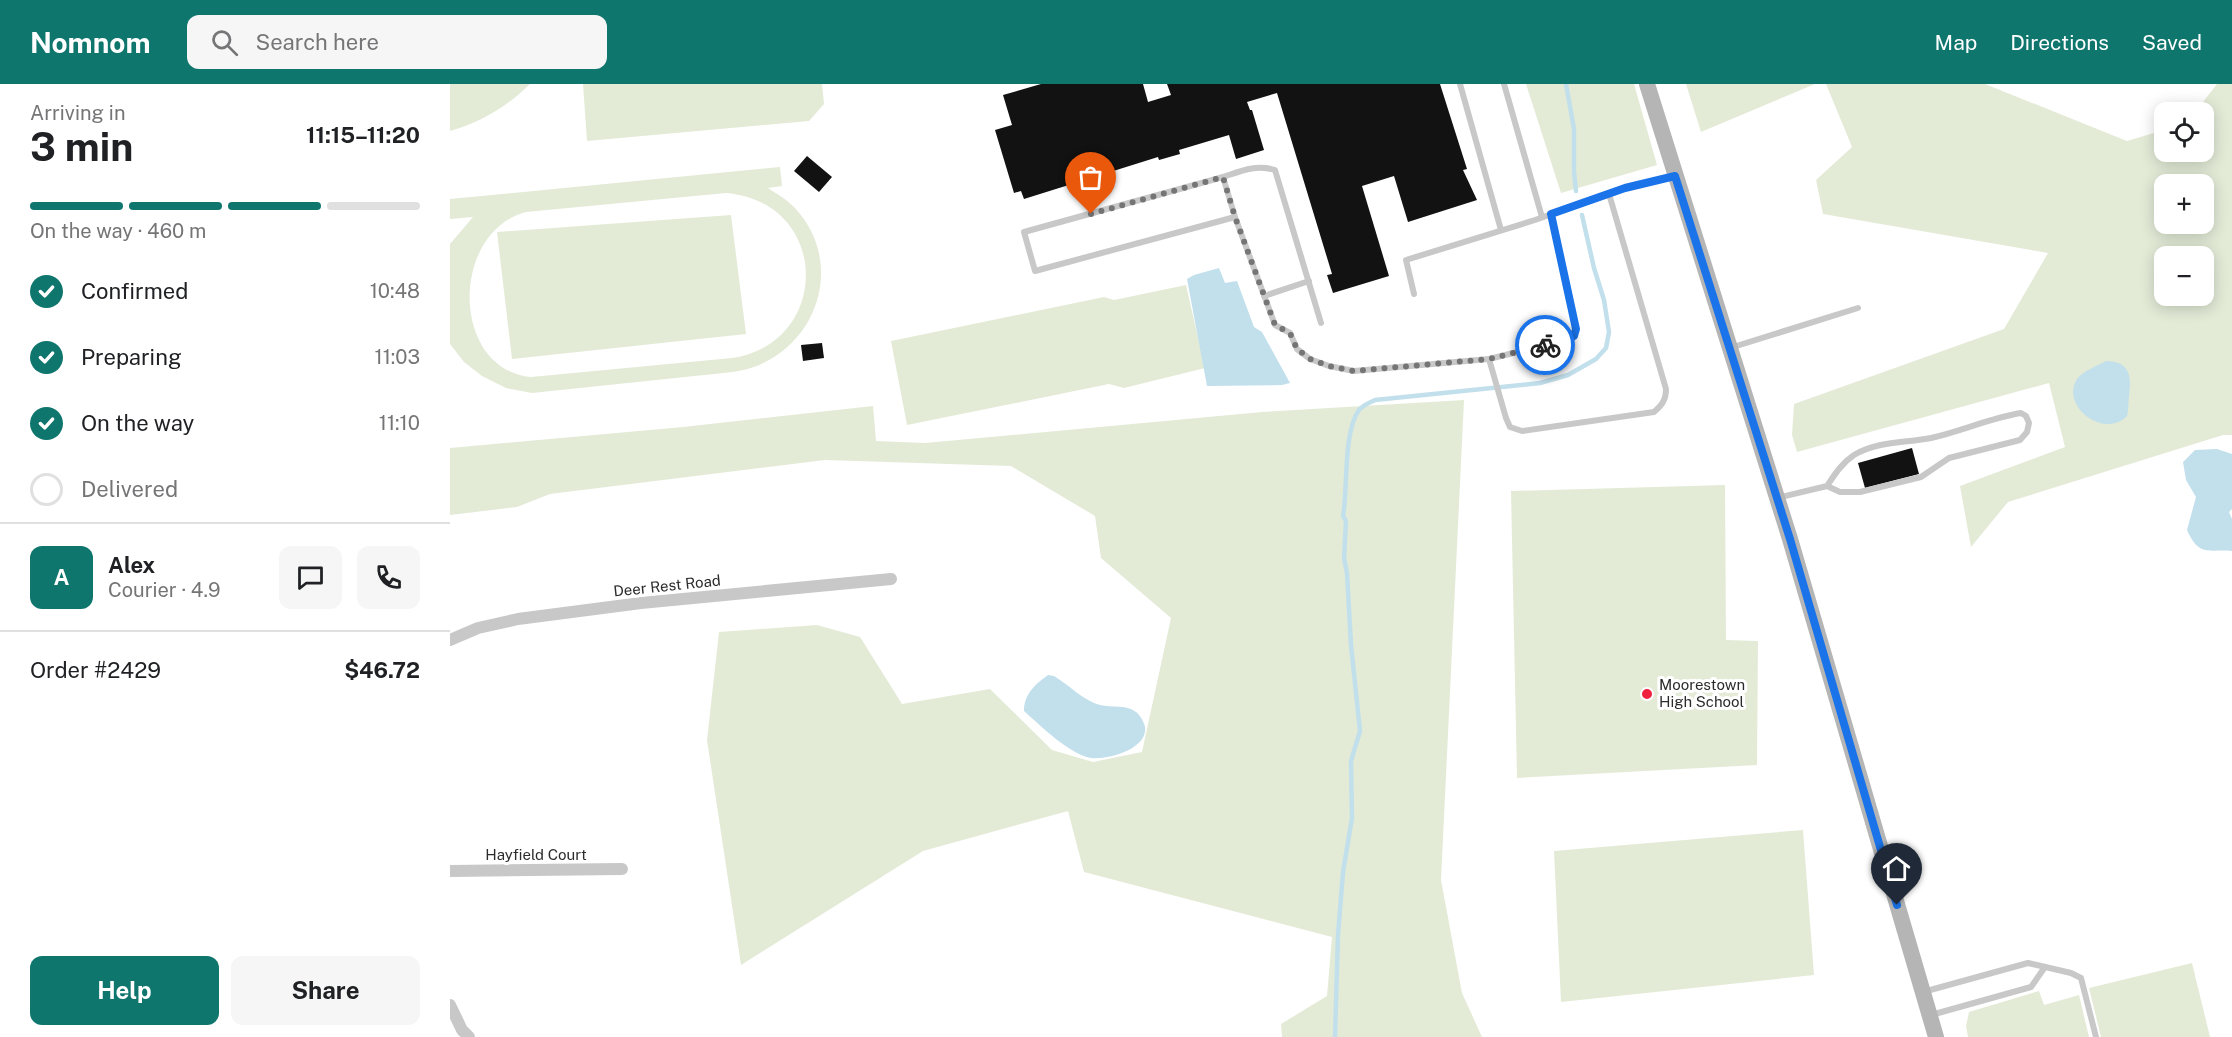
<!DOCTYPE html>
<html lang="en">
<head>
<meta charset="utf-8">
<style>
	body { margin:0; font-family:"Public Sans",sans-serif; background:#f6f6f6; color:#202124; height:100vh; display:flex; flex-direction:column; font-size:22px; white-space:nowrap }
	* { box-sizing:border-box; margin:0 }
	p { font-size:20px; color:#757577 }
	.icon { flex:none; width:33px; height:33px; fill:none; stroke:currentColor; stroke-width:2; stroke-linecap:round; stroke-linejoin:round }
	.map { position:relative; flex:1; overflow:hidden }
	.side { display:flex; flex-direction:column; background:#fff; width:450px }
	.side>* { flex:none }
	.tools { position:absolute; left:1704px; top:18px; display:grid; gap:12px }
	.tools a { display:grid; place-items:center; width:60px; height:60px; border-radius:12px; background:#fff; box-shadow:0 3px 15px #0003; font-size:30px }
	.pin { position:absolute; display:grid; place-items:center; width:51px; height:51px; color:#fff; margin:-62px -26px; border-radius:50% 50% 50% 0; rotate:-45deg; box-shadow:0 0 6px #0007 }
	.pin .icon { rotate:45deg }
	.courier { position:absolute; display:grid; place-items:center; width:60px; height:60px; margin:-30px; border:4px solid #1a73e8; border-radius:50%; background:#fff; color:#222; box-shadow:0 2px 8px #0007 }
	.headline em { font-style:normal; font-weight:700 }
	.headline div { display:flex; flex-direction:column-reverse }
	.headline { display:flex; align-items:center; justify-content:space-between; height:102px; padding:0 30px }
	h1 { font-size:39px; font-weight:700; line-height:45px }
	.bar { display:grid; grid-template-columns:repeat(4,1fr); gap:9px 6px; align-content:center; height:72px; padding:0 30px }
	.bar i { height:8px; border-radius:4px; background:#e0e0e0 }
	.bar .current { background:#0f766e }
	.bar p { grid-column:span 4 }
	.line { display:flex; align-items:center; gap:15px; padding:0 30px; border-top:2px solid #e0e0e0 }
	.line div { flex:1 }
	.round { display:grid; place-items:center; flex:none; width:63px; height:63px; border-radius:12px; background:#f6f6f6 }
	ol { padding:0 30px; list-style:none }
	li { display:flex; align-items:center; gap:18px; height:66px }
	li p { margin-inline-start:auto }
	li .icon { padding:6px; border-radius:50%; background:#0f766e; color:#fff; stroke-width:4 }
	li:last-child { color:#757577 }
	li i { width:33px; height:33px; border:3px solid #e0e0e0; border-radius:50% }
	.cta { display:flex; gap:12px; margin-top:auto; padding:12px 30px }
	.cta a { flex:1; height:69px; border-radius:12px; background:#0f766e; color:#fff; font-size:24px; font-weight:700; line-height:69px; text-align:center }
	.cta a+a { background:#f6f6f6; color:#202124 }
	header { display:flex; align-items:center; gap:36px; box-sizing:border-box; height:84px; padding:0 30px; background:#0f766e; color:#fff }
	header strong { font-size:28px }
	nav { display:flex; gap:33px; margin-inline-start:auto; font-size:21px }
	.search { width:420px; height:54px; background:#f6f6f6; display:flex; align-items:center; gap:15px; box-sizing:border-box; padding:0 21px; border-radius:12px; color:#757577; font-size:22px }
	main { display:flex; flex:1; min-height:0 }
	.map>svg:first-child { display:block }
</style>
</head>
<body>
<header>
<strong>Nomnom</strong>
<div class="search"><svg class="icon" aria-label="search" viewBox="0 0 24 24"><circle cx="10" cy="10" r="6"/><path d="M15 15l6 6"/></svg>Search here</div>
<nav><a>Map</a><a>Directions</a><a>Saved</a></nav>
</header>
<main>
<section class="side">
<div class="headline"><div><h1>3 min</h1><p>Arriving in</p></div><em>11:15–11:20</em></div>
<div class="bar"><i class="current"></i><i class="current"></i><i class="current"></i><i></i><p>On the way · 460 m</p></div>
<ol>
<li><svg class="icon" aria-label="check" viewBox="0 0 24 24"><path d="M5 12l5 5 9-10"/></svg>Confirmed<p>10:48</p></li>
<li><svg class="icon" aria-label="check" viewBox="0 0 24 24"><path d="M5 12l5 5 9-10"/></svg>Preparing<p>11:03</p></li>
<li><svg class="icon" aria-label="check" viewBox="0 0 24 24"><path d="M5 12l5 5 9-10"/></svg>On the way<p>11:10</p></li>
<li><i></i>Delivered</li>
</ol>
<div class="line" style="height:108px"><b class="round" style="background:#0f766e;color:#fff">A</b><div><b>Alex</b><p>Courier · 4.9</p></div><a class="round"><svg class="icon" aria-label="chat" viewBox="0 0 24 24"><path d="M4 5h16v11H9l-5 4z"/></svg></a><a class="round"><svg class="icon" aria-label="phone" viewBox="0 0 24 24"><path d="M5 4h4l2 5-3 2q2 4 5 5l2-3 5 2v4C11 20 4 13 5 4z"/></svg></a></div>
<div class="line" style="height:78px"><div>Order #2429</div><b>$46.72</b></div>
<div class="cta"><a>Help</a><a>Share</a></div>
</section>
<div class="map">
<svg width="1782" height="953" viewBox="0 0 1782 953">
	<rect width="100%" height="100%" fill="#fff"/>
	<g fill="#e3ebd7" fill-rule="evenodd">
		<path d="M0 0H80C58 22 30 39 0 47Z"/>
		<path d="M133 0H372L374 20 359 37 137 57Z"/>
		<path d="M1076 0H1184L1207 81 1111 109Z"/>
		<path d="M1236 0H1365L1251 48Z"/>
		<path d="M1376 0H1535L1677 57 1714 46V68H1754V28H1745L1767 0H1782V351H1773L1558 418 1521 463 1510 402 1615 363 1599 299 1347 368 1342 351 1344 320 1554 245 1598 169 1373 130 1366 96 1402 63ZM1714 100H1754V140H1714ZM1714 172H1754V212H1714Z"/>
		<path d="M330 83 332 102 318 104C327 110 336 115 344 123 401 183 362 277 283 288L82 309 56 304 32 292 14 278 0 260V160L23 133 0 135V115ZM276 109C381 118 382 259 282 274L81 293C0 285 0 148 76 128Z"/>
		<path d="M281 131 296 250 62 275 47 148Z"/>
		<path d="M736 201 755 284 674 304 659 300 457 341 441 257 654 213 664 216Z"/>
		<path d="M1014 316 991 796 1012 909 1032 953H832L831 940 877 912 882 853 634 788 618 727 473 767 291 881 257 656 269 548 367 541 410 553 452 620 540 605 602 666 643 678 692 668 721 534 651 474 645 432 561 382 375 376 100 410 67 423 0 431V364L233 343 423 322 426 357 475 359 812 328Z"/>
		<path d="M1275 401 1276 556 1308 557 1307 681 1067 694 1061 407Z"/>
		<path d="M1353 746 1364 891 1111 918 1104 767Z"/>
		<path d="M1742 879 1760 953H1651L1639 904Z"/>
		<path d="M1589 907 1594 921 1629 911 1639 953H1518L1516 942 1519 928Z"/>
	</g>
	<g fill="#c2dfec">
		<path d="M769 184 775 199 787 197 804 243 812 248 840 299 832 301 757 302 737 195 744 191Z"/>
		<path d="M1656 277C1679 277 1682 291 1679 312 1678 319 1679 325 1677 332 1653 356 1610 321 1627 295 1633 287 1647 282 1656 277Z"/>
		<path d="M1767 365 1782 370V425L1779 428 1782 435V467C1758 465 1749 473 1737 446L1746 413 1736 396 1733 378 1745 366Z"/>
		<path d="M598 591 604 592C619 601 634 617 650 621 662 624 676 620 686 628 690 631 694 638 695 643 698 665 658 676 641 674 619 670 591 642 574 627 574 611 584 601 598 591Z"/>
	</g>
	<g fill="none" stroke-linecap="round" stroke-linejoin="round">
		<g stroke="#c2dfec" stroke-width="4.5">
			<path d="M1116 0 1124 45V88L1126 107"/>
			<path d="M885 953 888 851 893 788 902 734 901 677 910 647 901 561 897 489 894 474 896 437 893 432C898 405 893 348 909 326 913 321 919 319 925 316L1090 299 1118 291 1146 275 1156 264 1159 248 1154 216 1144 184 1132 131"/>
		</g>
	</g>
	<g fill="#121212">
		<path d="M591 0H693L698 18 721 11 717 0H990L1017 85 1013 86 1027 116 958 138 944 92 912 102 939 192 883 209 877 191 882 190 827 9 797 18 800 26H802L814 66 786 75 779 51 729 66 730 70 709 76 708 73 574 115 571 107 564 109 545 46 562 41 553 11Z"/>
		<path d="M357 72 382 93 369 108 344 87Z"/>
		<path d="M372 259 374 274 353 277 351 261Z"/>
		<path d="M1462 364 1469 390 1415 404 1408 379Z"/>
	</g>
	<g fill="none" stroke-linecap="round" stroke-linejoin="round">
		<g stroke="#c8c8c8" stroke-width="6">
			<path d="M1010 0 1051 146"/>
			<path d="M1054 0 1092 133"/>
			<path d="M773 93C791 87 806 80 825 86L871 239"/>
			<path d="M785 133 585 187 574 148 773 93 785 133 825 241 840 249 847 265 860 275 879 282 904 287 1039 275 1116 256 1124 252 1126 245 1101 130"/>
			<path d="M964 210 956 176 1085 136 1175 104 1225 92"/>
			<path d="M814 212 859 197"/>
			<path d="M1280 264 1408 224"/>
			<path d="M1039 275 1056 334 1060 343 1072 347 1204 328C1212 321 1216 316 1216 305L1159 110"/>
			<path d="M1327 414 1377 402 1390 408H1410L1471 393 1499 374 1570 356 1577 348 1579 339 1576 332 1571 329C1540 334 1512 347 1481 354 1456 359 1427 357 1404 371 1392 379 1385 390 1377 402"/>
			<path d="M1473 908 1578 879 1621 889 1631 894 1646 953"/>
			<path d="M1481 931 1581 903 1595 883"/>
		</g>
		<g stroke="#c8c8c8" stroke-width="12">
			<path d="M0 556 28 544 68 535 191 519 441 495"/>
			<path d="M0 787 172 785"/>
			<path d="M0 921 12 946 19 953"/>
		</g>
		<path stroke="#b5b5b5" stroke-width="16" d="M1197 0 1340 455 1486 953"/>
	</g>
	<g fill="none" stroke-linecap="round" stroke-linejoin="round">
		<path stroke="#757575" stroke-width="6" stroke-dasharray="0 10.8" d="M641 130 773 93 785 133 825 241 840 249 847 265 860 275 879 282 904 287 1039 275 1095 261"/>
		<path stroke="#1a73e8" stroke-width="8" d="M1095 261 1124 252 1126 245 1101 130 1175 104 1225 92 1340 455 1447 821"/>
	</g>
	<circle fill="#ef213e" stroke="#fff" stroke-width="2" cx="1197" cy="610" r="6"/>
	<g text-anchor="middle" stroke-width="6" stroke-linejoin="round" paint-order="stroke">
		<g font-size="15" fill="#2b2b2b" stroke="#fff">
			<text transform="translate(217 502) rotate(-6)" y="5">Deer Rest Road</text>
			<text x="86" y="776">Hayfield Court</text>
		</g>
		<g font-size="15" fill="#2b2b2b" stroke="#fff" text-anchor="start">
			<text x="1209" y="606">Moorestown<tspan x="1209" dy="17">High School</tspan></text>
		</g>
	</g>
</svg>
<div class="tools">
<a><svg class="icon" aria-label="locate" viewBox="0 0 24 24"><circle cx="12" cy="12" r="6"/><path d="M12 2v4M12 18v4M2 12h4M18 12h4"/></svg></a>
<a>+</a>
<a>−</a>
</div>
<div class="pin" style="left:641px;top:130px;background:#ea580c"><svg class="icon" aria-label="bag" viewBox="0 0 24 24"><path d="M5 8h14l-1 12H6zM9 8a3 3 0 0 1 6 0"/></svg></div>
<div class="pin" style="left:1447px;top:821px;background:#1f2937"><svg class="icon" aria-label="home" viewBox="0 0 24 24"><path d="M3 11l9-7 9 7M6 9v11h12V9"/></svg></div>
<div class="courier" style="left:1095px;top:261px"><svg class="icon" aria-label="bike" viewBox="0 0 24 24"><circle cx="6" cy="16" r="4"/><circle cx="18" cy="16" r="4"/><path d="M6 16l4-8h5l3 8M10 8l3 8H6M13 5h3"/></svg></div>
</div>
</main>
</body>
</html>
